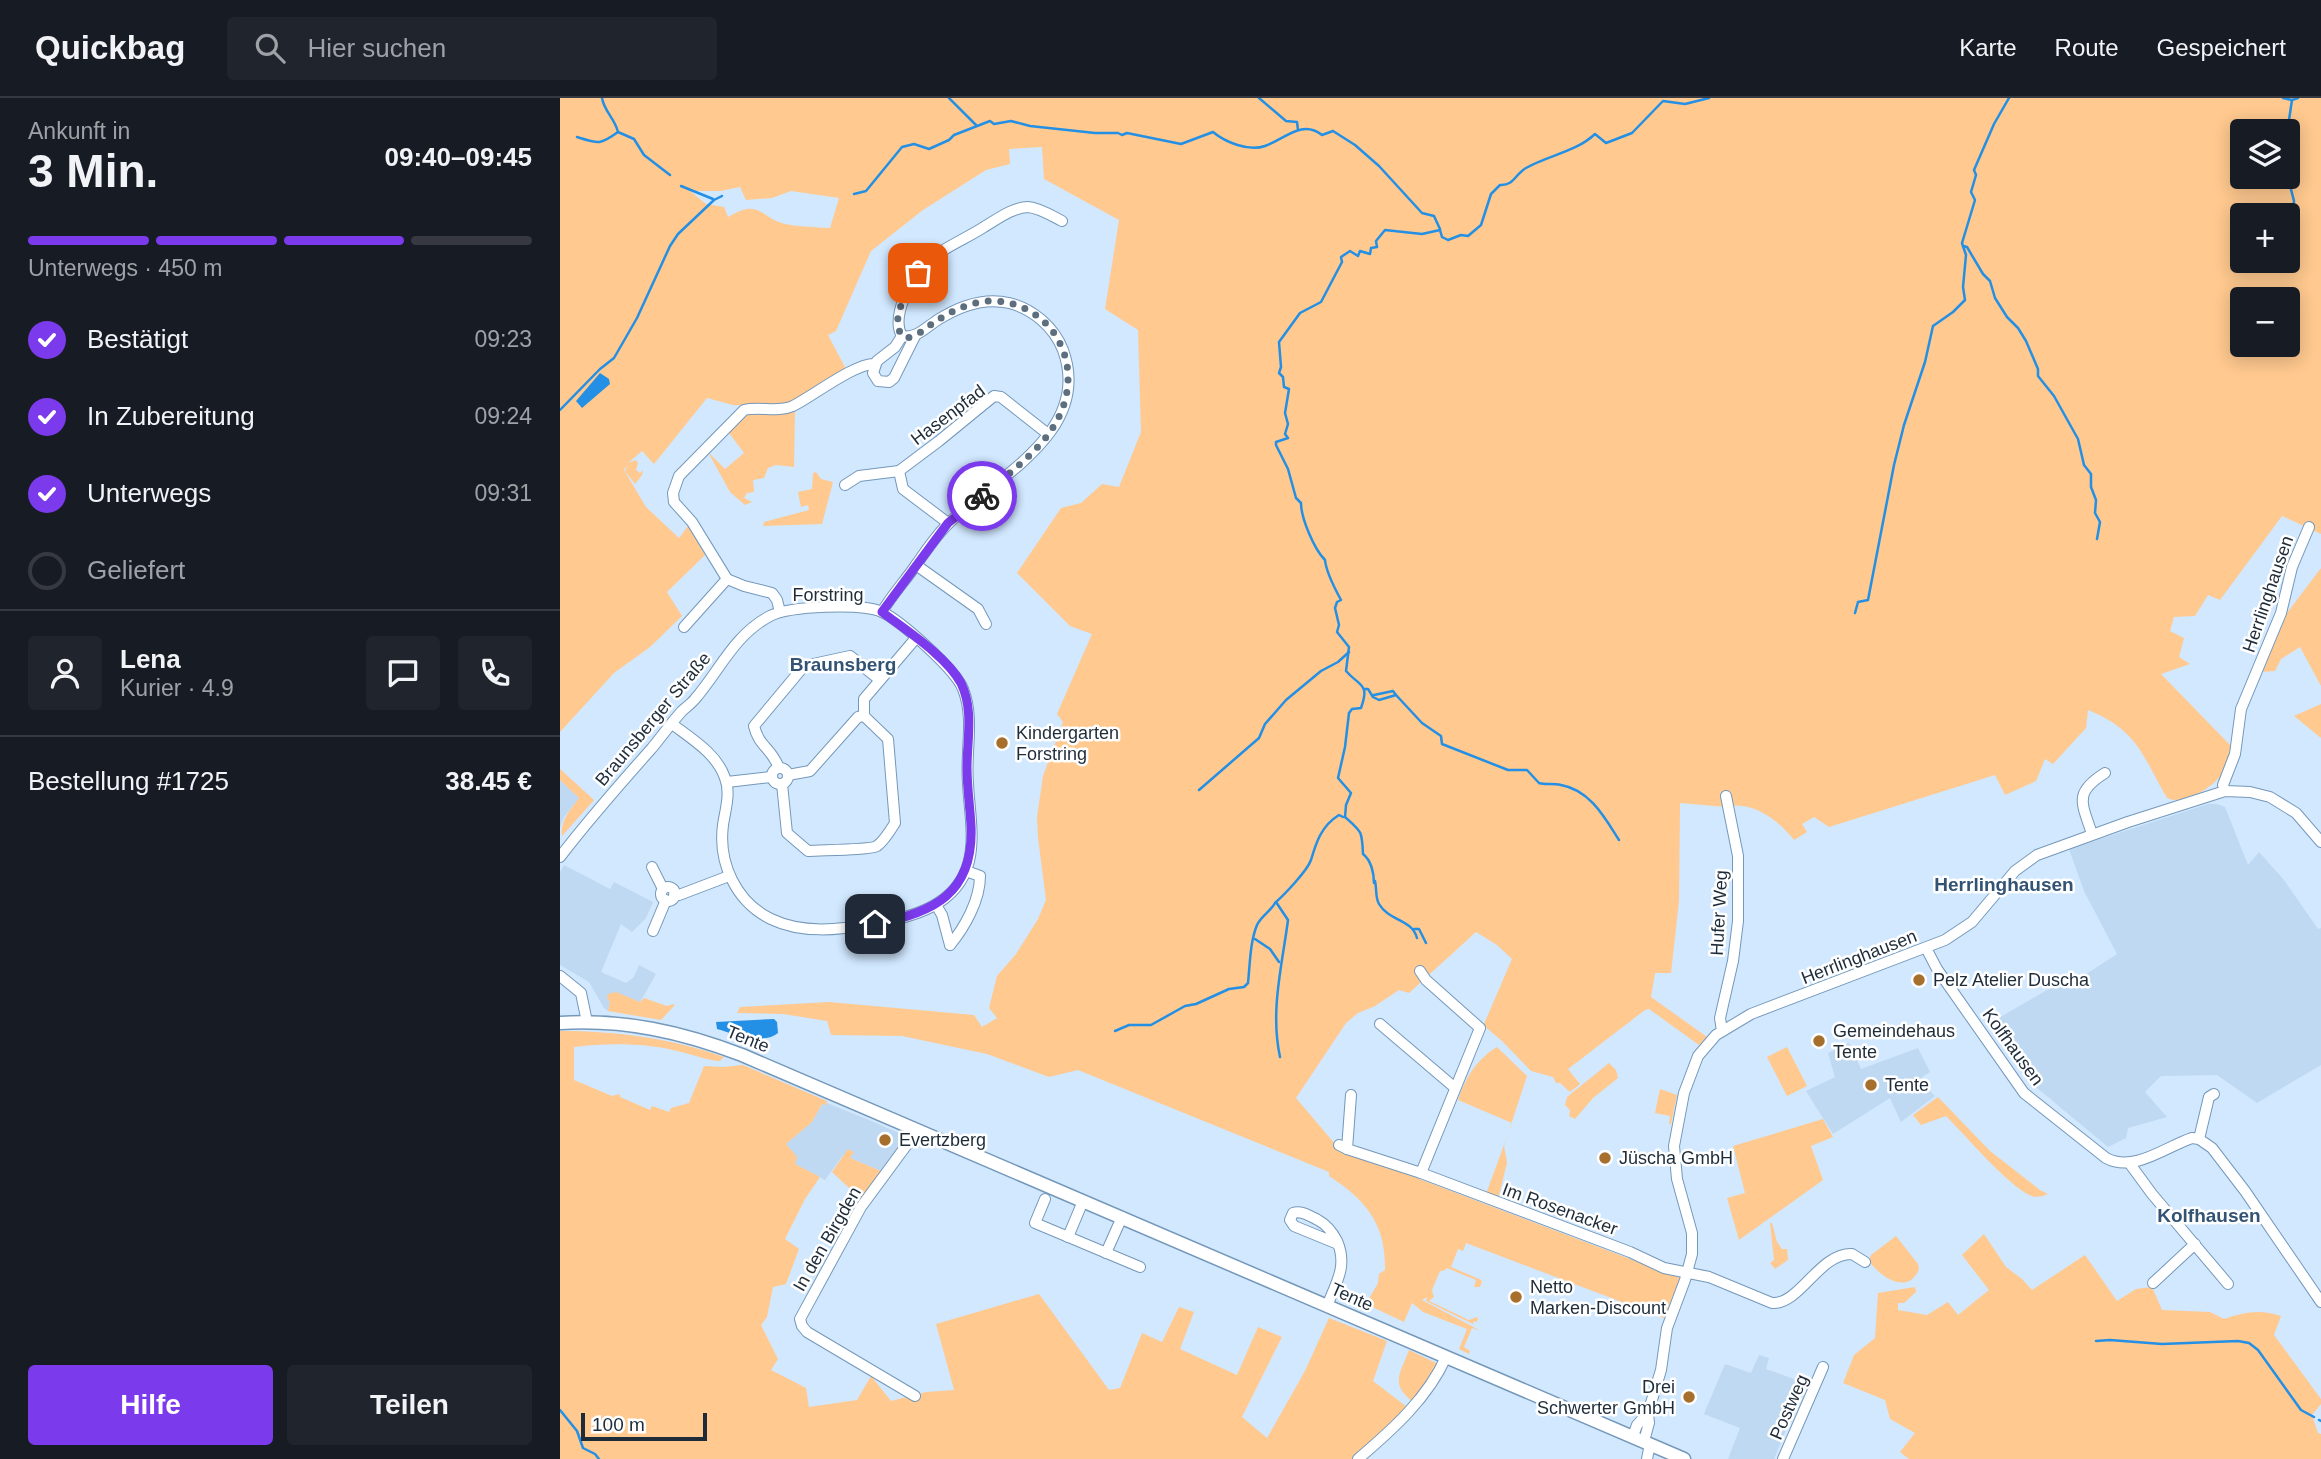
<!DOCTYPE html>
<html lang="de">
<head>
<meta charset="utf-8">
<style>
	body { margin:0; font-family:Helvetica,sans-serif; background:#20242c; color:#f1f3f6; height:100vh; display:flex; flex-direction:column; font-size:26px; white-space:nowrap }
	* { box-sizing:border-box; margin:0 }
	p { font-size:23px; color:#9ea1a6 }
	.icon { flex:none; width:38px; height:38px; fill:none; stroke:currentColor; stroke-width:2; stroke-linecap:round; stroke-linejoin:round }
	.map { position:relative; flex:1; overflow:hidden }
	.side { display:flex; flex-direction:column; background:#171b24; width:560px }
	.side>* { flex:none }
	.controls { position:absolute; left:1670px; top:21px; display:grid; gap:14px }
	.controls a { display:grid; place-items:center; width:70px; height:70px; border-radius:7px; background:#171b24; box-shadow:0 4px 18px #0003; font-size:35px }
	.scale { position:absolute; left:21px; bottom:18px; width:126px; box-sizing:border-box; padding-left:7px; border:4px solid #1e2c3a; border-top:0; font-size:19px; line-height:24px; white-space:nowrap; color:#1e2c3a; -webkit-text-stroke:5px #fff; paint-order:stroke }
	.pin { position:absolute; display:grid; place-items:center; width:60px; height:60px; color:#fff; margin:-30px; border-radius:14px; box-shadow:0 4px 10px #0006 }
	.courier { position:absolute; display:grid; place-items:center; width:70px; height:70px; margin:-35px; border:5px solid #7c3aed; border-radius:50%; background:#fff; color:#222; box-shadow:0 2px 9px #0007 }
	.summary em { font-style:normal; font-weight:800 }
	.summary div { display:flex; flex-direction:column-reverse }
	.summary { display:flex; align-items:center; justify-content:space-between; height:119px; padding:0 28px }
	h1 { font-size:46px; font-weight:800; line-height:52px }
	.bar { display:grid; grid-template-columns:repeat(4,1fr); gap:10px 7px; align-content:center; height:84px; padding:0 28px }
	.bar i { height:9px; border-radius:5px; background:#363941 }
	.bar .active { background:#7c3aed }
	.bar p { grid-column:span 4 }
	.line { display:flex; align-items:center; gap:18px; padding:0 28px; border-top:2px solid #363941 }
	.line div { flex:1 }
	.round { display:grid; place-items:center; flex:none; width:74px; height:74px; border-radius:7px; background:#20242c }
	ol { padding:0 28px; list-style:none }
	li { display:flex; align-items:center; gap:21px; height:77px }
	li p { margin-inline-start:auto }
	li .icon { padding:7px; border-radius:50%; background:#7c3aed; color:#fff; stroke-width:4 }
	li:last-child { color:#9ea1a6 }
	li i { width:38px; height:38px; border:4px solid #363941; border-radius:50% }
	.cta { display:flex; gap:14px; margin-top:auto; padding:14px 28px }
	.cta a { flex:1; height:80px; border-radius:7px; background:#7c3aed; color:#fff; font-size:28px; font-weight:800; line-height:80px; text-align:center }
	.cta a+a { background:#20242c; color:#f1f3f6 }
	header { display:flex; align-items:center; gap:42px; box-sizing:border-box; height:98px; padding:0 35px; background:#171b24; border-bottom:2px solid #363941 }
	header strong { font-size:33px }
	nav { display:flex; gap:38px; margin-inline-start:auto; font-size:24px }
	.search { width:490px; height:63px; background:#20242c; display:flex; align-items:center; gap:18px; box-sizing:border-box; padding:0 24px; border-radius:7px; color:#9ea1a6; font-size:26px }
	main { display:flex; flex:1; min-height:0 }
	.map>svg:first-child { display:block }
</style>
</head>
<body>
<header>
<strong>Quickbag</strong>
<div class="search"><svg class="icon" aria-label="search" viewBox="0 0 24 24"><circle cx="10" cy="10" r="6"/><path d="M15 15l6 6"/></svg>Hier suchen</div>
<nav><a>Karte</a><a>Route</a><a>Gespeichert</a></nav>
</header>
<main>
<section class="side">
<div class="summary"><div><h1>3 Min.</h1><p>Ankunft in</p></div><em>09:40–09:45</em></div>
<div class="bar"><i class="active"></i><i class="active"></i><i class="active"></i><i></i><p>Unterwegs · 450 m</p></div>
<ol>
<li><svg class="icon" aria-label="check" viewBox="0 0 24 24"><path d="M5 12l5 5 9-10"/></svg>Bestätigt<p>09:23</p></li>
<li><svg class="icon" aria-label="check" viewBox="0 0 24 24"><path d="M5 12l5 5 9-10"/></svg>In Zubereitung<p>09:24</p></li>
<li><svg class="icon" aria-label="check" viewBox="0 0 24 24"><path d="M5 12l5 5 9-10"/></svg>Unterwegs<p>09:31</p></li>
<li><i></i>Geliefert</li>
</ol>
<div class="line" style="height:126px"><a class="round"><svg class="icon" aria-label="person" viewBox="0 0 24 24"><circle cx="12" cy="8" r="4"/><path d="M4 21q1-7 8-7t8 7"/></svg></a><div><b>Lena</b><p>Kurier · 4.9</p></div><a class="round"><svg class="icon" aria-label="chat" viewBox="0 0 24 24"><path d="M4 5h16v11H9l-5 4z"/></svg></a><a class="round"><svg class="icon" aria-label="phone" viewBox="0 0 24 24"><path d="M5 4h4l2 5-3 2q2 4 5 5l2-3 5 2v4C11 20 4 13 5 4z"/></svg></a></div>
<div class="line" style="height:91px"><div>Bestellung #1725</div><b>38.45 €</b></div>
<div class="cta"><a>Hilfe</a><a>Teilen</a></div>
</section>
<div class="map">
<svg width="1761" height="1361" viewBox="0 0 1761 1361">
	<rect width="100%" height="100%" fill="#d1e8ff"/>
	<g fill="#bfd9f2">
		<path d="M0 682 19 700 4 719 0 730Z"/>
		<path d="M1648 706H1657L1665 709 1688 767 1699 754 1724 782 1758 831 1761 830V967L1697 1005 1657 977 1601 978 1585 994 1607 1019 1568 1030 1566 1040 1548 1049 1471 985 1455 966 1430 925 1494 888 1514 884 1557 856 1524 793 1509 751Z"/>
		<path d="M4 767 50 791 54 784 93 804 86 820 72 834 61 826 41 874 66 885 74 879 79 867 96 876 80 904 70 900 50 903 48 913 44 910 29 884 0 867V774Z"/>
		<path d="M1289 945 1301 971 1358 950 1370 974 1358 982 1375 998 1341 1024 1330 1000 1273 1036 1246 993 1275 979 1268 955Z"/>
		<path d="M267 1005 309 1022 348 1039 321 1073 283 1057 265 1082 235 1066 226 1046 252 1024 262 1006Z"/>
		<path d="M1199 1257 1209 1260 1206 1271 1245 1285 1214 1361H1168L1180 1330 1144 1316 1165 1266 1191 1275Z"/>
	</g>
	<g fill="#ffc98f" fill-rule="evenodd">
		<path d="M0 0H1761V436L1722 418 1660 502 1648 497 1635 518 1614 519 1610 533 1624 540 1619 559 1630 566 1601 576 1671 648C1668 657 1667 669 1662 676 1653 689 1624 708 1607 700 1583 659 1578 632 1528 612L1526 630 1493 666 1485 661 1476 683 1445 697 1435 677 1269 729 1254 719 1242 726 1247 734 1234 742C1219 722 1191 702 1166 709L1120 705 1119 803 1111 875H1095L1091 899 1147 939 1139 947 1089 911 1085 912 1008 971 1020 986 1010 994 1000 985H996L993 979 971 973 942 943 922 926H924L952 861 937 847 916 834 849 895 839 892 815 908 798 915 786 925 736 1000 775 1046 791 1055 1120 1180 1104 1220 906 1145 903 1153 898 1151 891 1169 919 1181 922 1183 920 1189H914L916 1182 887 1170 883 1173H880L872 1192 874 1199 869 1203 909 1222 917 1219 918 1220 917 1224 914 1223 913 1226 866 1203 867 1199 862 1202 919 1232 912 1230 904 1249 910 1253 909 1256 899 1251 907 1231 863 1214 852 1205 844 1224 806 1206 818 1185 819 1176 825 1172C826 1126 806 1102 769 1078V1074L518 972 489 979 427 956 342 938 271 937 267 923 223 916 177 915 180 909 269 904 414 917 422 929 437 920 429 910 437 878 456 856 478 821 486 802 478 740 477 719 483 678 503 624 497 616 532 536 510 528 457 475 501 410 521 405 542 386 559 389 581 334 578 232 545 211 559 122 484 81 482 49 449 51 450 66 426 72 363 112 311 153 276 233 268 237 287 273 222 308 173 307 147 300 94 366 82 353 68 365 76 362 78 365 76 372 80 375 83 372 82 377 75 386 65 373 68 366 64 372 86 409 119 440 128 428 145 457 107 494 122 518 90 549 54 575 0 634ZM1682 33H1727V79H1682ZM180 89 186 102 212 100 231 93 279 100 270 130C255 129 239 129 225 126 198 119 201 100 168 119L164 109 146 106 130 93H160ZM1682 117H1727V163H1682ZM1682 201H1727V247H1682Z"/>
		<path d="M235 311 234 369 216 367 208 370 204 380 193 382 194 394 187 395 184 400 192 404 185 407 170 394 148 354 165 371 184 355 169 335 165 337 185 315Z"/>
		<path d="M256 374 261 381 273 384 262 426 203 428 204 424 249 412 248 407 241 409 238 394 252 391 253 375Z"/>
		<path d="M1761 470V588L1740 549 1721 561 1715 573 1701 574 1727 515Z"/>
		<path d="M1761 606V640L1734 618Z"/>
		<path d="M0 671 34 702 2 738C0 723 10 712 19 700L0 682Z"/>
		<path d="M56 894 80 904 84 900 107 908 114 906V908L101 922 48 913 50 904 47 900 48 896Z"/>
		<path d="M0 933C57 933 110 940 164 959L160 963C145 962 132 956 117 953 84 945 48 945 14 949V982L52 998 59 996 60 999 90 1012 92 1008 109 1014 111 1010 129 1005 144 968 163 969 183 967 267 1003 266 1007 262 1006 252 1024 226 1046 237 1059 235 1066 260 1079 245 1101 225 1141 239 1151 226 1186 213 1189 207 1219 201 1227 218 1261 211 1272 246 1290 249 1309 297 1302 311 1278 331 1303 366 1294 394 1292 376 1226 479 1196 549 1292 560 1290 582 1235 602 1244 619 1209 634 1214 620 1251 677 1277 698 1229 722 1239 682 1319 707 1340 745 1273 769 1220 827 1243 813 1283 847 1309 813 1344 792 1361H0Z"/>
		<path d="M937 949 967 978 944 1048 947 1065 938 1101 926 1096 952 1025 898 1002C905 980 917 961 937 949Z"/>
		<path d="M1227 949 1247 988 1227 998 1207 959Z"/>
		<path d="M1049 965 1056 972 1058 980 1033 1000 1015 1021 1009 1018 1010 1012 1005 1007 1007 999Z"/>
		<path d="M1100 991 1117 997 1111 1026H1109L1110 1018 1095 1015Z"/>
		<path d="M1378 999 1430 1053 1480 1092 1488 1096C1483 1098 1478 1100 1472 1098 1451 1091 1404 1036 1386 1018L1361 1027 1353 1017Z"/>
		<path d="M1263 1021 1273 1039 1251 1048 1263 1082 1179 1142 1167 1100 1185 1095 1173 1048Z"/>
		<path d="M288 1051 294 1054 290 1060 323 1074 301 1101 272 1074Z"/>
		<path d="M1210 1125H1212L1217 1144 1222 1151H1227L1228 1162 1215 1171 1210 1165 1214 1162Z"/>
		<path d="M1424 1136 1446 1169 1462 1181 1472 1192 1525 1157 1557 1203 1576 1191 1592 1189 1602 1212 1650 1214 1664 1221C1685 1214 1700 1211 1721 1218L1714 1237 1761 1301V1306L1752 1317 1758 1335 1761 1336V1361H1349L1340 1354 1355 1335 1330 1321 1325 1302 1283 1285 1294 1257 1315 1240 1318 1195 1355 1189 1356 1194 1344 1205H1338V1212L1367 1217 1388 1204 1398 1217 1429 1192 1402 1157Z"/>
		<path d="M1336 1138 1358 1166 1359 1171C1348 1198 1320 1179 1309 1163L1311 1157Z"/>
		<path d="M849 1252 878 1266 853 1304C830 1286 840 1276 849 1252Z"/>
	</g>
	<g fill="#2390e5">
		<path d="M40 275 49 281 50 286 22 310 16 303Z"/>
		<path d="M214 921 217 924 218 935C204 947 174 936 157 931L156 924Z"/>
	</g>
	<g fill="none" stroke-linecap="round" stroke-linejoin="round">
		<g stroke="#2390e5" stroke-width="2.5">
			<path d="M42 0C44 13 55 21 58 34L74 41 84 57 110 77"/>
			<path d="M389 0 416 27"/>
			<path d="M699 0 726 23 737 24 738 32"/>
			<path d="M1723 0 1732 2 1738 0"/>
			<path d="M1727 35 1732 2"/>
			<path d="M17 39C39 46 40 47 58 34"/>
			<path d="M1727 76 1734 103 1732 117"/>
			<path d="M121 88 153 101"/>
			<path d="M294 96 306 93 342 49 354 46 369 51 389 42 394 37 430 23 434 26 451 23 470 28 535 35H558L562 37 567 35 621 46 653 34C665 44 689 54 705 48 725 41 742 21 762 37L773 33 795 47 819 68 862 115 874 118 880 131"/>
			<path d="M1403 148 1407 149 1423 176 1430 183 1435 200 1447 219 1458 230 1466 243 1478 271V278L1494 298 1518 341 1524 367 1531 376V389L1536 402 1535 415 1540 424 1537 441"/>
			<path d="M0 312 40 271 54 260 77 220 110 148 118 136 154 102 162 98"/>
			<path d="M1295 515 1298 504 1308 502 1334 367 1344 327 1365 264 1373 228 1393 214 1405 202 1403 189 1406 157 1402 145 1415 102 1411 94 1416 77 1414 72 1434 26 1449 0"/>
			<path d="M805 591H808L813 599 819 602 836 597 862 625 881 638 882 646 948 672H967L979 685C986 687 993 685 1001 687 1030 692 1045 720 1059 742"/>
			<path d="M814 597 833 593 836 597"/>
			<path d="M639 692 699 640 705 626 726 602 761 573 778 564 789 554"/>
			<path d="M815 783C817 791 815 799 819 806 829 823 852 821 857 840"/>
			<path d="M814 785C814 775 811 762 803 756 802 733 802 734 785 719L786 707 791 695 778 680 785 649 789 615 792 611 801 610C810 585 800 589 786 573L789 549 777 534 779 527 775 510 777 504 781 502C775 491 766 473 765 462 754 451 741 420 741 405L736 400 728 371 716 347V344L728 340 725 336 728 326 725 315 729 291 724 289 723 279 719 275 721 269 719 244 740 215 761 204 782 164 781 159 790 153 798 158 800 153 810 156 811 150 817 149 816 143 825 132 862 136 880 132 882 139 888 142 901 137 908 138 921 127 931 96 940 87C954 88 955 76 966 70 989 57 1016 54 1035 36L1046 45 1072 35 1103 3 1125 6 1149 0"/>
			<path d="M716 804 728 822C722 868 710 913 720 959"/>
			<path d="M854 831H859L866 845"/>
			<path d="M695 841 710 851 719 864"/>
			<path d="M555 933 569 927H591L625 908 636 906 669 891 684 889 688 885C690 866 690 844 697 827 701 818 711 813 715 805 725 796 747 773 751 762 756 745 761 728 779 717L783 719"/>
			<path d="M1536 1243 1550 1242 1602 1246 1678 1243 1689 1245 1698 1252 1741 1312 1754 1319"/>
			<path d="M0 1312 17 1333 23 1350 35 1356 39 1361"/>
			<path d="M1759 1322 1761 1323"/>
		</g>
		<g stroke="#7498ba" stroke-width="12">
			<g id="minor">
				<path d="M342 238C330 218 353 176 369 162 385 149 407 140 424 129 436 122 453 109 468 109 480 110 492 118 502 123"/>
				<path d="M342 238 335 249 317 263 313 275 318 283 329 284 334 280 355 238"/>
				<path d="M285 387 299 378 339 373"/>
				<path d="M388 425 343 391 339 373 379 343 434 298 441 299 488 336"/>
				<path d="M356 467 418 511 426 526"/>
				<path d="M220 514 217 502 212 495 184 488 167 481 132 424 114 404 113 395 119 378 184 312C201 308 217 315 233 308 253 298 295 265 315 266"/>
				<path d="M322 514C331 498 345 483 356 467 366 453 376 437 389 425 436 379 533 334 503 252 494 229 473 211 449 205 424 199 400 208 379 221 366 229 357 241 342 238"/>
				<path d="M124 529 167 481"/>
				<path d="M304 618V601L356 540"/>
				<circle cx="220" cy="678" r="8"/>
				<path d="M219 670C211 649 199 649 194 628L244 568 290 558 320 582"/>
				<path d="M228 677 250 673 298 619 304 618"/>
				<path d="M167 684 211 679"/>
				<path d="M222 686 227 735 248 753C260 752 311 752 317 748 324 743 330 733 335 725L328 641 304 618"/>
				<path d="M1665 693 1663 687 1675 656 1681 611 1721 515 1732 469 1749 429"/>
				<path d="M1532 736C1522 705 1513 695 1545 675"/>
				<path d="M0 759C29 721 60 686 92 650 102 638 111 625 122 613 126 609 131 606 135 601 160 572 174 537 210 518 230 508 301 505 322 514 341 523 396 572 403 591 415 621 405 654 408 685 409 710 415 738 409 763 398 808 351 820 311 826 279 832 242 836 211 821 176 804 158 765 163 727 165 713 171 695 165 680 157 656 132 641 112 626"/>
				<path d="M92 769 103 791"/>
				<circle cx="108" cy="796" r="7"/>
				<path d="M114 797H119L169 778"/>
				<path d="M376 807 382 817 390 847"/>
				<path d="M93 833 106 802"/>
				<path d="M390 847C405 829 420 802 420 778L406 773"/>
				<path d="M1366 850 1377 871 1464 995 1546 1060C1574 1075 1605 1049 1632 1040L1639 1041 1652 1050 1685 1093 1761 1204"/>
				<path d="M860 873 866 882 920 930 861 1075"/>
				<path d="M0 878 21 895 27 924"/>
				<path d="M820 926 894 989"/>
				<path d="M1162 933 1160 920 1173 863 1178 823V758L1166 698"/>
				<path d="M1639 1041 1649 999 1654 996"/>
				<path d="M779 1047 787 1051 791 997"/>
				<path d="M787 1051 861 1075 1070 1154 1104 1170 1149 1179 1212 1205C1240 1207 1259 1155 1292 1156L1305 1164"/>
				<path d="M1570 1066 1592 1096 1668 1186"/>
				<path d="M485 1101 475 1125 580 1169"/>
				<path d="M508 1139 523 1103"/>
				<path d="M546 1155 562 1119"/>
				<path d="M1593 1185 1635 1146"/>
				<path d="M767 1208C776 1185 788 1168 777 1143 773 1135 767 1127 758 1122 750 1118 741 1112 733 1115L730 1122 734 1128 778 1146"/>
				<path d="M355 1298 247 1234 242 1228 240 1221 301 1109 357 1033"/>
				<path d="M1073 1338 1077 1327 1088 1315"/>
				<path d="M1084 1343 1089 1325 1088 1315 1101 1272 1107 1230 1125 1182 1132 1156V1135L1117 1081 1114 1048 1124 995 1138 958 1156 937 1191 916 1385 842 1412 824 1455 773 1477 757 1568 724 1665 693 1690 694 1710 699 1736 715 1761 744"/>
				<path d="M798 1361C832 1332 868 1300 886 1259"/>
				<path d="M1087 1361 1090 1346"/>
				<path d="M1223 1361 1263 1269"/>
			</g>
		</g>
		<g stroke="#7498ba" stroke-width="15">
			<path id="major" d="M0 925C64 921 122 934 182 957L1124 1361"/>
		</g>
		<use href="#minor" stroke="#fff" stroke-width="10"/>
		<use href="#major" stroke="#fff" stroke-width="12"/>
	</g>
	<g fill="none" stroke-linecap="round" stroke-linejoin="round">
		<path stroke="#5d6e7f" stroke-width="7" stroke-dasharray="0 12.6" d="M358 175C349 193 329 218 342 238 346 239 348 240 352 239 360 236 368 228 375 224 391 213 410 204 429 203 453 202 476 213 491 231 501 244 507 259 508 276 510 333 461 365 422 398"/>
		<path stroke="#7c3aed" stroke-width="9" d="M315 826C374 815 414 795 411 728 410 709 407 689 407 670 407 641 414 612 401 585 386 558 347 533 322 514L388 425 422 398"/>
	</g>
	<g fill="#a76f2c" stroke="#fff" stroke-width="2.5">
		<circle cx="442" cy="645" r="7"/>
		<circle cx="1359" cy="882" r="7"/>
		<circle cx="1259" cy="943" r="7"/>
		<circle cx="1311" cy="987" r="7"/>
		<circle cx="325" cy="1042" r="7"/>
		<circle cx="1045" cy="1060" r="7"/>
		<circle cx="956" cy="1199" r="7"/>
		<circle cx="1129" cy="1299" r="7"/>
	</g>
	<g text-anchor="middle" stroke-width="5" stroke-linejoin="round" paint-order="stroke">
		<g font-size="18" fill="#1e2c3a" stroke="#fff">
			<text transform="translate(388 317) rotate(-37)" y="6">Hasenpfad</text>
			<text transform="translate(1708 496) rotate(-71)" y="6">Herrlinghausen</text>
			<text x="268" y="503">Forstring</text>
			<text transform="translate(93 621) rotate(-50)" y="6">Braunsberger Straße</text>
			<text transform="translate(1159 815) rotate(-87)" y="6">Hufer Weg</text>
			<text transform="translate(1299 859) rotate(-21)" y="6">Herrlinghausen</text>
			<text transform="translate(188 941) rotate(22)" y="6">Tente</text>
			<text transform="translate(1453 949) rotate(54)" y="6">Kolfhausen</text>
			<text transform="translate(1000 1111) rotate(20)" y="6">Im Rosenacker</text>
			<text transform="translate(267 1141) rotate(-60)" y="6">In den Birgden</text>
			<text transform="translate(792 1199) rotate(24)" y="6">Tente</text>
			<text transform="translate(1229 1309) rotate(-66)" y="6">Postweg</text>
		</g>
		<g font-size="18" fill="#1e2c3a" stroke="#fff" text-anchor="start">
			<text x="456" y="641">Kindergarten<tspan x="456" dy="21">Forstring</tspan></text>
			<text x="1373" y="888">Pelz Atelier Duscha</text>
			<text x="1273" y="939">Gemeindehaus<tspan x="1273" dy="21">Tente</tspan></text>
			<text x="1325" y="993">Tente</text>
			<text x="339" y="1048">Evertzberg</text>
			<text x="1059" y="1066">Jüscha GmbH</text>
			<text x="970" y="1195">Netto<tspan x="970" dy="21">Marken-Discount</tspan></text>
			<text x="1115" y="1295" text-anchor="end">Drei<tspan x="1115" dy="21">Schwerter GmbH</tspan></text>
		</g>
		<g font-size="19" font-weight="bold" fill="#325373" stroke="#fff">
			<text x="283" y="573">Braunsberg</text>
			<text x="1444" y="793">Herrlinghausen</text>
			<text x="1649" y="1124">Kolfhausen</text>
		</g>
	</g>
</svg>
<div class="controls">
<a><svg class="icon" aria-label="layers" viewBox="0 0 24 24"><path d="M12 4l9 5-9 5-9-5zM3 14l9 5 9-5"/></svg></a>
<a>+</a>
<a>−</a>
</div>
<div class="scale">100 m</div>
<div class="pin" style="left:358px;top:175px;background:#ea580c"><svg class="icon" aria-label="bag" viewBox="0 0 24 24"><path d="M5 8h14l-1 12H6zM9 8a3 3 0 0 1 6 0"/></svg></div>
<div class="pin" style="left:315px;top:826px;background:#1f2937"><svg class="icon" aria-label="home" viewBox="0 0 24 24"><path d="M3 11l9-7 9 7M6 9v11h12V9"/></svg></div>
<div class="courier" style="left:422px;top:398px"><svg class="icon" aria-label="bike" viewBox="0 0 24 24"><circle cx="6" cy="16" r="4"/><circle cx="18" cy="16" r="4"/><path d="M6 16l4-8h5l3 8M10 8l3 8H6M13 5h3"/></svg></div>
</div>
</main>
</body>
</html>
